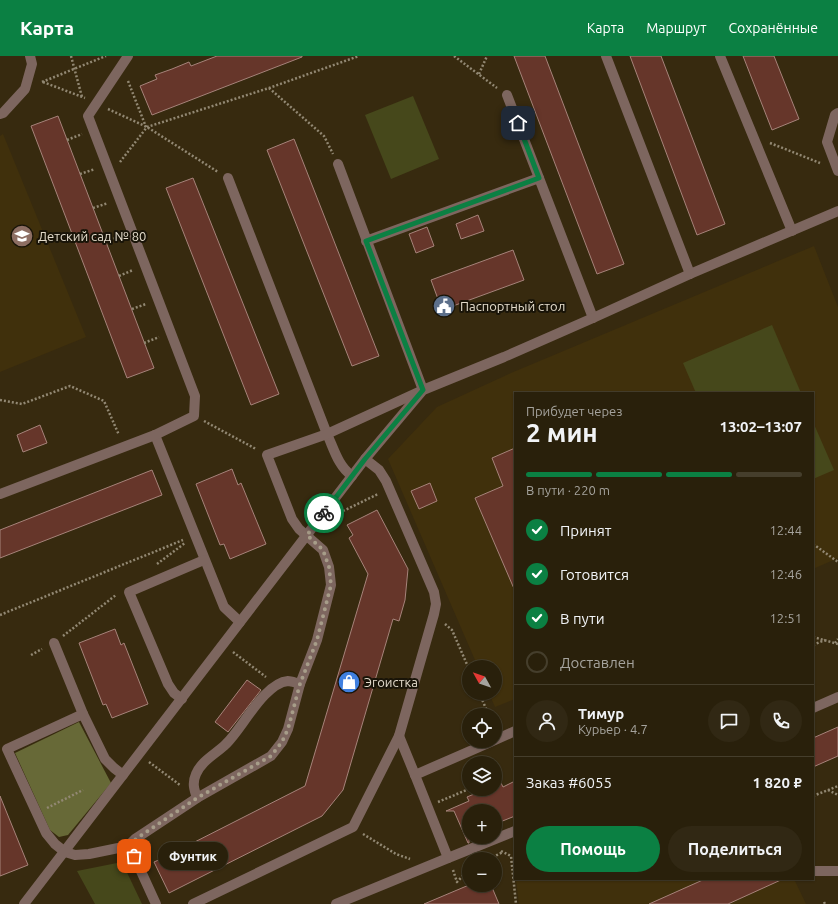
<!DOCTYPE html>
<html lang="ru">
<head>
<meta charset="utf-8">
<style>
	body { margin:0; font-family:Ubuntu,sans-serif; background:#312814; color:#f1f3f6; height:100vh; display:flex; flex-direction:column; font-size:15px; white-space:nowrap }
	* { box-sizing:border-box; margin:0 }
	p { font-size:13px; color:#a5a39d }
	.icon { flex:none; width:22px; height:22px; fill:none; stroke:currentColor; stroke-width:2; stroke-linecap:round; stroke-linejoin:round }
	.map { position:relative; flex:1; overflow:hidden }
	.side { position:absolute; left:514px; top:336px; width:300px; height:488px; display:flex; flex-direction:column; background:#29200b; border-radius:0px; box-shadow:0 1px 3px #0004,0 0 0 1px #453e2c }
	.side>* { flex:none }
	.needle { width:26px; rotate:310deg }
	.buttons { position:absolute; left:462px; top:604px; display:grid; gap:8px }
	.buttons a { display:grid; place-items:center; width:40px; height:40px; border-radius:50%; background:#29200b; box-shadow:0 1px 3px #0004,0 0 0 1px #453e2c; font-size:20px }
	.pin { position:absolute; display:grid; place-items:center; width:34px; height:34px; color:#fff; margin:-17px; border-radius:8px; box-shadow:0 2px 6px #0006 }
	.courier { position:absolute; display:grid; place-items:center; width:40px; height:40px; margin:-20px; border:3px solid #0b8043; border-radius:50%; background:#fff; color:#222; box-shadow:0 1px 5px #0007 }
	.bubble { position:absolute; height:28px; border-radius:14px; background:#29200b; box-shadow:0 1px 3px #0004,0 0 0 1px #453e2c; font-size:13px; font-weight:700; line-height:28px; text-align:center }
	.summary em { font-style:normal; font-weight:700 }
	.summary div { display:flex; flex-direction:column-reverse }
	.summary { display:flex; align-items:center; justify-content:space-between; height:68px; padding:0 12px }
	h1 { font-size:26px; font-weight:700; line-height:30px }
	.bar { display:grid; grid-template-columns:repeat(4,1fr); gap:6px 4px; align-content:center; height:48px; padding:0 12px }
	.bar i { height:5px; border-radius:3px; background:#453e2c }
	.bar .active { background:#0b8043 }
	.bar p { grid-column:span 4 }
	.line { display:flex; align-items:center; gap:10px; padding:0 12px; border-top:1px solid #453e2c }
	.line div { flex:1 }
	.round { display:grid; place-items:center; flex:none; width:42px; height:42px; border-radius:21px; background:#312814 }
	ol { padding:0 12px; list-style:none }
	li { display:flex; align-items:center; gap:12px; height:44px }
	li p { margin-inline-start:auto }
	li .icon { padding:4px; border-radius:50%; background:#0b8043; color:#fff; stroke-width:4 }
	li:last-child { color:#a5a39d }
	li i { width:22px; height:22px; border:2px solid #453e2c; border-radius:50% }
	.primary-button { display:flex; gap:8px; margin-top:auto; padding:8px 12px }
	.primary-button a { flex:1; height:46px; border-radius:24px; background:#0b8043; color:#fff; font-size:16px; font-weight:700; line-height:46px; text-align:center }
	.primary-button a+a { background:#312814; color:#f1f3f6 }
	header { display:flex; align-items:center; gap:24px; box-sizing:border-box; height:56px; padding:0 20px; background:#0b8043; color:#fff }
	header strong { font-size:19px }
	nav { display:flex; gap:22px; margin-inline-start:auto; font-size:14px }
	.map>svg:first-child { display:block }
</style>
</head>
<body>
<header>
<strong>Карта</strong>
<nav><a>Карта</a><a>Маршрут</a><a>Сохранённые</a></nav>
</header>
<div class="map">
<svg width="838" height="848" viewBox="0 0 838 848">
	<rect width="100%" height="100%" fill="#372a0f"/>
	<g fill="#40300c">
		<path d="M3 78 86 281 0 316V80Z"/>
		<path d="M814 190 838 251V502L813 513V337H515V643L495 651 489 637H495V611H478L388 403 437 351 511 317Z"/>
		<path d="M516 823H794L806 848H519Z"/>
	</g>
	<g fill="#46481b">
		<path d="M413 40 439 103 391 123 365 59Z"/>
		<path d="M772 269 801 337H696L683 307Z"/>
		<path d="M813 366 834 414 813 423Z"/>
		<path d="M122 806 142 848H95L77 815Z"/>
	</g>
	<path fill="#676937" d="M79 666 111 727 68 779 59 781 50 774 15 697Z"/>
	<g fill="#66362a" stroke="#a6837a">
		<path d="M217 0H302V1L152 59 140 30 157 23 155 19 172 13 189 6 191 10Z"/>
		<path d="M514 0H545L624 208 597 218Z"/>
		<path d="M630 0H661L725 168 697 179Z"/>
		<path d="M743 0H774L799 63 772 74Z"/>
		<path d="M58 60 154 312 127 322 31 70Z"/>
		<path d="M294 83 379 300 352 310 267 94Z"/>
		<path d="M193 122 279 338 251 349 166 132Z"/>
		<path d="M478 159 484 175 461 183 456 168Z"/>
		<path d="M427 171 434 190 416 197 409 178Z"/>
		<path d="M513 194 524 224 442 254 431 224Z"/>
		<path d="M40 369 47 387 23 396 17 379Z"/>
		<path d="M515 392V535L475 442 503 430 492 402Z"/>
		<path d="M232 413 238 429 241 427 266 488 230 503 224 488 220 489 196 428Z"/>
		<path d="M152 414 162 439 0 502V474Z"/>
		<path d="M430 427 437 445 419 453 411 435Z"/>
		<path d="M377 454 408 513 405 544 399 565 393 563 343 734 322 760 169 837 154 806 161 803 159 798 174 790 177 795 305 730 368 518 349 482 353 479 347 469Z"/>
		<path d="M115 573 121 589 124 587 148 648 112 662 106 648 103 649 79 587Z"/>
		<path d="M247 624 261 634 228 676 215 666Z"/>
		<path d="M838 671V700L813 711V682Z"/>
		<path d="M515 725V760L495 768V755H469V787H468L454 755H446L469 745 467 741 486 733H495V729L501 727 503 731Z"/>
		<path d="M0 740 28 809 0 820Z"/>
		<path d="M705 823H783L728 848H649Z"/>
		<path d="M469 829H491L499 848H424Z"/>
	</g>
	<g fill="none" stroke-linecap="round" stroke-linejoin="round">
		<g stroke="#928873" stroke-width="2.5" stroke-dasharray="2 2" stroke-linecap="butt">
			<path d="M71 0 82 41"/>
			<path d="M454 0 497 32"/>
			<path d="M479 18 487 0"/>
			<path d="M128 25 146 71"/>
			<path d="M42 26 106 0"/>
			<path d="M43 26 85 42"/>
			<path d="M269 32 324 80 333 98"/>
			<path d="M108 53 147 71 218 116"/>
			<path d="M67 84 82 78"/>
			<path d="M770 87 820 107"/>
			<path d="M120 106 147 71 269 32 359 0"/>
			<path d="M80 118 95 113"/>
			<path d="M93 152 108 147"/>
			<path d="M106 186 120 180"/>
			<path d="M119 220 133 214"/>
			<path d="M132 253 146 248"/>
			<path d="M144 287 159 281"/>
			<path d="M0 344 22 348 70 330 104 345 119 379"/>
			<path d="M204 365 256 393"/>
			<path d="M343 455 378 438"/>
			<path d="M813 488 838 506"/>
			<path d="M157 508 185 487"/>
			<path d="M0 559 183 484"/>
			<path d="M445 568 452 574 469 613"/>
			<path d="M63 580 116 539"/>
			<path d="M813 581 838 588"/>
			<path d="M835 587 838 583"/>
			<path d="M813 589 825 584"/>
			<path d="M233 596 266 621"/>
			<path d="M31 599 42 593"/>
			<path d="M479 637 489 659"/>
			<path d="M149 706 180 729"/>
			<path d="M828 734 838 739"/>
			<path d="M813 740 838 730"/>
			<path d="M438 746 469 733"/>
			<path d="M47 752 83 734"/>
			<path d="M363 778 396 798 410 803"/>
			<path d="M501 795 511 800 516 848"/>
			<path d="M489 803 503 796"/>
			<path d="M453 814 457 826 469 813"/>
			<path d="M824 846 825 848"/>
		</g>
		<g stroke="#7d665f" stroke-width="10">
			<path d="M606 0 690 218"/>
			<path d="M720 0 792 175"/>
			<path d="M507 39 593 262"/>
			<path d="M838 57 835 59 827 86 838 115"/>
			<path d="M0 58 3 57 25 33 32 8 30 0"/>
			<path d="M228 122 327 378C334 393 338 410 352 420"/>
			<path d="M366 185 539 122"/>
			<path d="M155 379 224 551 240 566"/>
			<path d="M0 438 155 379 194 360 195 340 88 60 128 0"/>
			<path d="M54 587 83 658"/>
			<path d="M182 643 174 637 168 628 129 536 204 504"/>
			<path d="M813 652 838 641"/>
			<path d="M399 680 415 719"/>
			<path d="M495 684 515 675"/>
			<path d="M123 719 114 712 105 703 83 658 7 693 46 777 55 788 65 796 75 799 89 798 128 790 135 783 197 742 271 700 282 686 288 673 300 628 317 584 331 529 329 511 323 494 299 473 292 463 267 399 327 378 423 334 338 108"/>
			<path d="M197 742C194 733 192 727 196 718 202 704 216 698 226 688 242 673 264 627 288 625 291 625 296 627 300 628"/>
			<path d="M128 790 134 800 156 848"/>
			<path d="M448 802 515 775"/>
			<path d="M813 815H838"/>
			<path d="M24 848 365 403 423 334 504 301 593 262 690 218 838 155"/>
			<path d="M193 848 353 771 399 680 434 558 436 548 434 536 386 425 379 414 365 403"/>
			<path d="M336 848 448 802 415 719 493 685"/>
		</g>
	</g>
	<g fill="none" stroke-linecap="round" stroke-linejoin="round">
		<path stroke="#a79d89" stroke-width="4" stroke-dasharray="0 7.2" d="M134 800 128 790 136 783 197 742 271 700 282 686 288 673 300 628 317 584 331 529 329 511 323 494 307 479 324 457"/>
		<path stroke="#0b8043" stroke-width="5" d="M324 457 365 403 423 334 366 185 539 122 518 67"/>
	</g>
	<defs>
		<g id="school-disc" transform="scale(1.15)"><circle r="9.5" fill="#8d6e63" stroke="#191408"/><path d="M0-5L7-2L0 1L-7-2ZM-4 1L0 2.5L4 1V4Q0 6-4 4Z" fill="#fff"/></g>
		<g id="civic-disc" transform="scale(1.15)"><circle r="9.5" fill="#5c6f8a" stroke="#191408"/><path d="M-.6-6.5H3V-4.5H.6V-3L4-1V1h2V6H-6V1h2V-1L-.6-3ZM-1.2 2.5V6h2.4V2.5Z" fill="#fff"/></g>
		<g id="shop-disc" transform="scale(1.15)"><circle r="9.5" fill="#3f7fe0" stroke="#191408"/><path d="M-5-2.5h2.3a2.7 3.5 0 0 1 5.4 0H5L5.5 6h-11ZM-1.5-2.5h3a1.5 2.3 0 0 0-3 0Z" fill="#fff"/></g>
	</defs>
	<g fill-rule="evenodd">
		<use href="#school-disc" x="22" y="180"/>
		<use href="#civic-disc" x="444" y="250"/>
		<use href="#shop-disc" x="349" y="626"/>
	</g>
	<g text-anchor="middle" stroke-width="4" stroke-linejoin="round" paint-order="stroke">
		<g font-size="13" fill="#e3dbcb" stroke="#191408" text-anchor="start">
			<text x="38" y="185">Детский сад № 80</text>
			<text x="460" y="255">Паспортный стол</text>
			<text x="364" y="631">Эгоистка</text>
		</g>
	</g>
</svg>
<div class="buttons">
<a><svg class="needle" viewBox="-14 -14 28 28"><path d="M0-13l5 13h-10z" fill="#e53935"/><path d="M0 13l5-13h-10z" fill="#a5a39d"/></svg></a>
<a><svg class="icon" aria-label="locate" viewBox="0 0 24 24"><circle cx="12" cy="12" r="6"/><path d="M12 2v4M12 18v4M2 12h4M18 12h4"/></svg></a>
<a><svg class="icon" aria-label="layers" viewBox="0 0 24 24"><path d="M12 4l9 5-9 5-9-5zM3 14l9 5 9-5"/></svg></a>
<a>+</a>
<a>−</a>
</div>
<div class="pin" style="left:134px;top:800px;background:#ea580c"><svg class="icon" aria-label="bag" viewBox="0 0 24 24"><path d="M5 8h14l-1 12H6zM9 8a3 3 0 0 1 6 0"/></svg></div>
<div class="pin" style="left:518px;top:67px;background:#1f2937"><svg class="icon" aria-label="home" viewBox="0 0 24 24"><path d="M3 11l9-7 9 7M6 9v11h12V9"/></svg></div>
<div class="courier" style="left:324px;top:457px"><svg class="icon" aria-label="bike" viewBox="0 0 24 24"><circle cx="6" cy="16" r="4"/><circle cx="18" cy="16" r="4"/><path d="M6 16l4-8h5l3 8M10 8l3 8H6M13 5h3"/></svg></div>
<div class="bubble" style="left:158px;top:786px;width:70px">Фунтик</div>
<section class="side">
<div class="summary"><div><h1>2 мин</h1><p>Прибудет через</p></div><em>13:02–13:07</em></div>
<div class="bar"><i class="active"></i><i class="active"></i><i class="active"></i><i></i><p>В пути · 220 m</p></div>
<ol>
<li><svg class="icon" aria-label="check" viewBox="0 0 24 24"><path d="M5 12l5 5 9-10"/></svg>Принят<p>12:44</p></li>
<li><svg class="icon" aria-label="check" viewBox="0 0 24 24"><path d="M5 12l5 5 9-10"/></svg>Готовится<p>12:46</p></li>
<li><svg class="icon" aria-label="check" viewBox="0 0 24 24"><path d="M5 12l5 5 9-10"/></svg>В пути<p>12:51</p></li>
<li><i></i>Доставлен</li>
</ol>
<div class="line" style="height:72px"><a class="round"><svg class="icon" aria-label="person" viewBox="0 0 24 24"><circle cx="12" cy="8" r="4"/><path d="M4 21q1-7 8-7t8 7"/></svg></a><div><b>Тимур</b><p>Курьер · 4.7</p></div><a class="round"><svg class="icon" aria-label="chat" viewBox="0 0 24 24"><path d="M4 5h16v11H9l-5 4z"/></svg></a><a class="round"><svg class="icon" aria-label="phone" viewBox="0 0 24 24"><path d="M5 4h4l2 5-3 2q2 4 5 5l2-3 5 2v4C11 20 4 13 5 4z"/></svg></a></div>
<div class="line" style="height:52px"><div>Заказ #6055</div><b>1 820 ₽</b></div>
<div class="primary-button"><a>Помощь</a><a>Поделиться</a></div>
</section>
</div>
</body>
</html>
